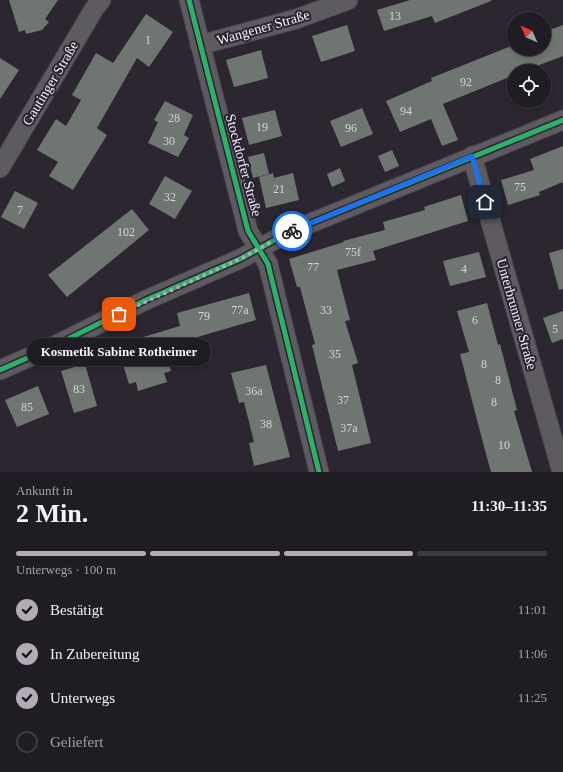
<!DOCTYPE html>
<html lang="de">
<head>
<meta charset="utf-8">
<style>
	body { margin:0; font-family:Georgia,serif; background:#2d2931; color:#f1f3f6; height:100vh; display:flex; flex-direction:column; font-size:15px; white-space:nowrap }
	* { box-sizing:border-box; margin:0 }
	p { font-size:13px; color:#a2a1a6 }
	.icon { flex:none; width:22px; height:22px; fill:none; stroke:currentColor; stroke-width:2; stroke-linecap:round; stroke-linejoin:round }
	.map { position:relative; height:472px; overflow:hidden }
	.details { display:flex; flex-direction:column; background:#201c24; flex:1 }
	.details>* { flex:none }
	.needle { width:26px; rotate:315deg }
	.buttons { position:absolute; left:507px; top:12px; display:grid; gap:8px }
	.buttons a { display:grid; place-items:center; width:44px; height:44px; border-radius:50%; background:#201c24; box-shadow:0 2px 6px #0003,0 0 0 1px #3d3a41; font-size:20px }
	.pin { position:absolute; display:grid; place-items:center; width:34px; height:34px; color:#fff; margin:-17px; border-radius:8px; box-shadow:0 2px 6px #0006 }
	.courier { position:absolute; display:grid; place-items:center; width:40px; height:40px; margin:-20px; border:3px solid #1a73e8; border-radius:50%; background:#fff; color:#222; box-shadow:0 1px 5px #0007 }
	.bubble { position:absolute; height:28px; border-radius:14px; background:#201c24; box-shadow:0 2px 6px #0003,0 0 0 1px #3d3a41; font-size:13px; font-weight:800; line-height:28px; text-align:center }
	.headline em { font-style:normal; font-weight:800 }
	.headline div { display:flex; flex-direction:column-reverse }
	.headline { display:flex; align-items:center; justify-content:space-between; height:68px; padding:0 16px }
	h1 { font-size:26px; font-weight:800; line-height:30px }
	.bar { display:grid; grid-template-columns:repeat(4,1fr); gap:6px 4px; align-content:center; height:48px; padding:0 16px }
	.bar i { height:5px; border-radius:3px; background:#3d3a41 }
	.bar .active { background:#b0abb5 }
	.bar p { grid-column:span 4 }
	ol { padding:0 16px; list-style:none }
	li { display:flex; align-items:center; gap:12px; height:44px }
	li p { margin-inline-start:auto }
	li .icon { padding:4px; border-radius:50%; background:#b0abb5; color:#111; stroke-width:4 }
	li:last-child { color:#a2a1a6 }
	li i { width:22px; height:22px; border:2px solid #3d3a41; border-radius:50% }
	.map>svg:first-child { display:block }
</style>
</head>
<body>
<div class="map">
<svg width="563" height="472" viewBox="0 0 563 472">
	<rect width="100%" height="100%" fill="#2b2630"/>
	<g fill="#6f7671">
		<path d="M9 0H58L45 19 49 22 42 30 26 34 25 30 19 32Z"/>
		<path d="M410 0H491V1L435 23 432 16 384 31 377 10Z"/>
		<path d="M146 14 173 32 149 67 137 58 97 128 107 135 73 190 49 176 58 162 37 150 56 119 66 126 81 100 72 95 96 53 113 63Z"/>
		<path d="M347 25 355 51 321 62 312 36Z"/>
		<path d="M563 25V56L524 71H514V75L443 104 458 140 442 146 431 119 400 132 386 101 432 81 431 78 514 45V49H544V32Z"/>
		<path d="M261 50 268 78 234 87 226 60Z"/>
		<path d="M0 58 19 70 0 99Z"/>
		<path d="M165 101 193 115 184 135 189 138 178 157 148 143 158 122 154 120Z"/>
		<path d="M362 108 373 134 341 147 330 121Z"/>
		<path d="M275 110 282 136 249 145 242 118Z"/>
		<path d="M563 146V182L539 192 540 195 508 205 501 180 534 170 530 159Z"/>
		<path d="M392 150 399 166 385 172 378 156Z"/>
		<path d="M264 153 269 174 253 178 248 157Z"/>
		<path d="M340 168 345 181 332 187 327 174Z"/>
		<path d="M273 173 274 178 293 173 299 200 266 208 259 177Z"/>
		<path d="M165 176 192 191 175 219 149 204Z"/>
		<path d="M15 191 38 203 24 229 1 217Z"/>
		<path d="M461 195 468 221 373 251 376 260 337 270 350 320 345 321 358 363 352 365 371 443 338 451 312 345 315 344 300 287H297L289 259 344 242 343 241 385 230 383 222 425 210 424 207Z"/>
		<path d="M132 209 149 230 67 297 48 275Z"/>
		<path d="M563 249V289L559 290 549 253Z"/>
		<path d="M479 252 486 277 450 286 443 261Z"/>
		<path d="M249 293 256 320 163 347 171 371 164 373 167 382 138 391 136 382 129 384 117 345 180 326 177 313Z"/>
		<path d="M487 303 498 345 500 344 517 410 514 411 532 472H491L483 443 460 354 469 352 457 311Z"/>
		<path d="M563 311V339L552 343 543 318Z"/>
		<path d="M85 364 97 406 74 413 61 371Z"/>
		<path d="M266 365 290 457 254 466 249 443 254 442 244 402 239 403 231 373Z"/>
		<path d="M38 386 49 414 17 427 5 400Z"/>
	</g>
	<g fill="none" stroke-linecap="round" stroke-linejoin="round">
		<g stroke="#454149" stroke-width="21">
			<g id="minor">
				<path d="M189 0 248 231 268 264 319 472"/>
				<path d="M200 45 296 19 348 0"/>
				<path d="M472 156 562 472"/>
				<path d="M0 168 94 9 101 0"/>
				<path d="M0 370 50 348 146 300 240 259 289 232 563 120"/>
			</g>
		</g>
		<use href="#minor" stroke="#5d5a60" stroke-width="19"/>
		<g stroke="#2c2333" stroke-width="8">
			<g id="cycleway">
				<path d="M189 0 248 231 268 264 319 472"/>
				<path d="M0 370 50 348 146 300 240 259 289 232 563 120"/>
			</g>
		</g>
		<use href="#cycleway" stroke="#2db169" stroke-width="5"/>
	</g>
	<g fill="none" stroke-linecap="round" stroke-linejoin="round">
		<path stroke="#b0abb5" stroke-width="4" stroke-dasharray="0 7.2" d="M119 314 240 259 292 231"/>
		<path stroke="#1a73e8" stroke-width="5" d="M292 231 472 156 485 202"/>
	</g>
	<g text-anchor="middle" stroke-width="4" stroke-linejoin="round" paint-order="stroke">
		<g font-size="12" fill="#d5d3d9">
			<text x="395" y="20">13</text>
			<text x="148" y="44">1</text>
			<text x="466" y="86">92</text>
			<text x="406" y="115">94</text>
			<text x="174" y="122">28</text>
			<text x="262" y="131">19</text>
			<text x="351" y="132">96</text>
			<text x="169" y="145">30</text>
			<text x="520" y="191">75</text>
			<text x="279" y="193">21</text>
			<text x="170" y="201">32</text>
			<text x="20" y="214">7</text>
			<text x="126" y="236">102</text>
			<text x="353" y="256">75f</text>
			<text x="313" y="271">77</text>
			<text x="464" y="273">4</text>
			<text x="240" y="314">77a</text>
			<text x="326" y="314">33</text>
			<text x="204" y="320">79</text>
			<text x="475" y="324">6</text>
			<text x="555" y="333">5</text>
			<text x="335" y="358">35</text>
			<text x="484" y="368">8</text>
			<text x="498" y="384">8</text>
			<text x="79" y="393">83</text>
			<text x="254" y="395">36a</text>
			<text x="343" y="404">37</text>
			<text x="494" y="406">8</text>
			<text x="27" y="411">85</text>
			<text x="266" y="428">38</text>
			<text x="349" y="432">37a</text>
			<text x="504" y="449">10</text>
		</g>
		<g font-size="14" fill="#f7f2fc" stroke="#2c2333">
			<text transform="translate(263 27) rotate(-16)" y="5">Wangener Straße</text>
			<text transform="translate(50 83) rotate(-59)" y="5">Gautinger Straße</text>
			<text transform="translate(244 165) rotate(75)" y="5">Stockdorfer Straße</text>
			<text transform="translate(517 314) rotate(74)" y="5">Unterbrunner Straße</text>
		</g>
	</g>
</svg>
<div class="buttons">
<a><svg class="needle" viewBox="-14 -14 28 28"><path d="M0-13l5 13h-10z" fill="#e53935"/><path d="M0 13l5-13h-10z" fill="#a2a1a6"/></svg></a>
<a><svg class="icon" aria-label="locate" viewBox="0 0 24 24"><circle cx="12" cy="12" r="6"/><path d="M12 2v4M12 18v4M2 12h4M18 12h4"/></svg></a>
</div>
<div class="pin" style="left:119px;top:314px;background:#ea580c"><svg class="icon" aria-label="bag" viewBox="0 0 24 24"><path d="M5 8h14l-1 12H6zM9 8a3 3 0 0 1 6 0"/></svg></div>
<div class="pin" style="left:485px;top:202px;background:#1f2937"><svg class="icon" aria-label="home" viewBox="0 0 24 24"><path d="M3 11l9-7 9 7M6 9v11h12V9"/></svg></div>
<div class="courier" style="left:292px;top:231px"><svg class="icon" aria-label="bike" viewBox="0 0 24 24"><circle cx="6" cy="16" r="4"/><circle cx="18" cy="16" r="4"/><path d="M6 16l4-8h5l3 8M10 8l3 8H6M13 5h3"/></svg></div>
<div class="bubble" style="left:27px;top:338px;width:184px">Kosmetik Sabine Rotheimer</div>
</div>
<section class="details">
<div class="headline"><div><h1>2 Min.</h1><p>Ankunft in</p></div><em>11:30–11:35</em></div>
<div class="bar"><i class="active"></i><i class="active"></i><i class="active"></i><i></i><p>Unterwegs · 100 m</p></div>
<ol>
<li><svg class="icon" aria-label="check" viewBox="0 0 24 24"><path d="M5 12l5 5 9-10"/></svg>Bestätigt<p>11:01</p></li>
<li><svg class="icon" aria-label="check" viewBox="0 0 24 24"><path d="M5 12l5 5 9-10"/></svg>In Zubereitung<p>11:06</p></li>
<li><svg class="icon" aria-label="check" viewBox="0 0 24 24"><path d="M5 12l5 5 9-10"/></svg>Unterwegs<p>11:25</p></li>
<li><i></i>Geliefert</li>
</ol>
</section>
</body>
</html>
